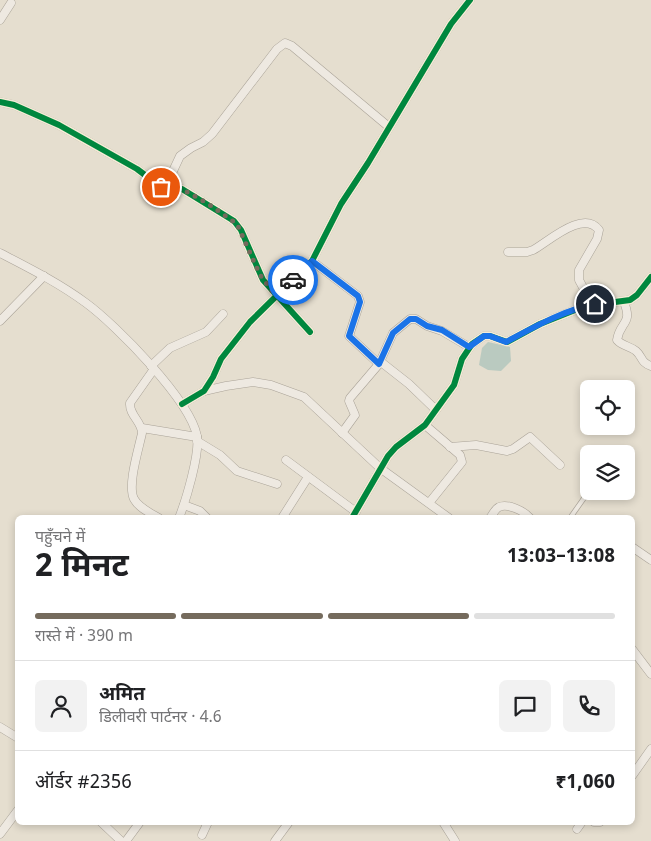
<!DOCTYPE html>
<html lang="hi">
<head>
<meta charset="utf-8">
<style>
	body { margin:0; font-family:Georgia,"Noto Sans Devanagari",serif; background:#f2f2f2; color:#202124; height:100vh; display:flex; flex-direction:column; font-size:19px; white-space:nowrap }
	* { box-sizing:border-box; margin:0 }
	p { font-size:16px; color:#757577 }
	.icon { flex:none; width:28px; height:28px; fill:none; stroke:currentColor; stroke-width:2; stroke-linecap:round; stroke-linejoin:round }
	.map { position:relative; flex:1; overflow:hidden }
	.side { position:absolute; left:15px; top:515px; width:620px; height:310px; display:flex; flex-direction:column; background:#fff; border-radius:8px; box-shadow:0 2px 8px #0003 }
	.side>* { flex:none }
	.buttons { position:absolute; left:580px; top:380px; display:grid; gap:10px }
	.buttons a { display:grid; place-items:center; width:55px; height:55px; border-radius:8px; background:#fff; box-shadow:0 2px 8px #0003; font-size:25px }
	.pin { position:absolute; display:grid; place-items:center; width:42px; height:42px; color:#fff; margin:-21px; border:2px solid #fff; border-radius:50%; box-shadow:0 1px 5px #0007 }
	.courier { position:absolute; display:grid; place-items:center; width:50px; height:50px; margin:-25px; border:4px solid #1a73e8; border-radius:50%; background:#fff; color:#222; box-shadow:0 1px 6px #0007 }
	.summary em { font-style:normal; font-weight:700 }
	.summary div { display:flex; flex-direction:column-reverse }
	.summary { display:flex; align-items:center; justify-content:space-between; height:85px; padding:0 20px }
	h1 { font-size:32px; font-weight:700; line-height:38px }
	.bar { display:grid; grid-template-columns:repeat(4,1fr); gap:8px 5px; align-content:center; height:60px; padding:0 20px }
	.bar i { height:6px; border-radius:4px; background:#e0e0e0 }
	.bar .active { background:#756b5d }
	.bar p { grid-column:span 4 }
	.line { display:flex; align-items:center; gap:12px; padding:0 20px; border-top:1px solid #e0e0e0 }
	.line div { flex:1 }
	.round { display:grid; place-items:center; flex:none; width:52px; height:52px; border-radius:8px; background:#f2f2f2 }
	.map>svg:first-child { display:block }
</style>
</head>
<body>
<div class="map">
<svg width="651" height="841" viewBox="0 0 651 841">
	<rect width="100%" height="100%" fill="#e5decf"/>
	<path fill="#bacac0" d="M488 342 510 347 511 361 501 371 488 370 479 365 482 348Z"/>
	<g fill="none" stroke-linecap="round" stroke-linejoin="round">
		<g stroke="#aaa398" stroke-width="5.5">
			<path id="service" d="M570 518 589 491"/>
		</g>
		<g stroke="#aaa398" stroke-width="9">
			<g id="minor">
				<path d="M0 20 11 3"/>
				<path d="M0 102 14 105 59 125 137 169 161 187 182 189 234 221 241 230 263 280 310 332"/>
				<path d="M161 187 173 171 180 156 191 148 203 142 212 134 277 49 285 43 292 46 389 127"/>
				<path d="M508 252H527L533 250C548 242 583 209 599 230L597 239 579 270V280L592 304"/>
				<path d="M0 253C29 268 59 283 86 303 116 325 190 400 197 436 200 454 186 500 179 518"/>
				<path d="M312 261 358 296 360 302 349 336 379 364"/>
				<path d="M624 302C633 325 620 321 617 340 622 346 630 346 636 351 643 357 640 362 651 366"/>
				<path d="M0 321 44 276"/>
				<path d="M381 362 409 384 436 410"/>
				<path d="M151 366 170 348 206 332 223 314"/>
				<path d="M154 369 130 403C129 415 142 422 142 433 139 448 127 485 134 499 139 508 150 513 159 518"/>
				<path d="M204 391 226 386 253 382 271 385 304 397 380 468 449 518"/>
				<path d="M182 404 204 391 213 377 221 359 250 322 312 261 341 204 368 163 451 24 470 0"/>
				<path d="M425 425 460 455 462 462 429 503"/>
				<path d="M142 428 197 437"/>
				<path d="M342 433 355 415 349 401 350 398 379 364 393 333 410 319H416L427 326 442 331 469 347"/>
				<path d="M197 441 220 455 237 471 277 484"/>
				<path d="M450 447 476 445 507 451 513 449 530 437 560 465"/>
				<path d="M286 460 356 512"/>
				<path d="M184 505 200 511 207 518"/>
				<path d="M282 518 308 477"/>
				<path d="M352 518 388 456 396 447 425 425 454 385 462 359 472 344 484 336H490L507 342 540 324 585 306 630 300 637 295 651 277"/>
				<path d="M490 518C493 514 495 509 499 507 508 503 524 511 530 518"/>
				<path d="M632 547 651 560"/>
				<path d="M632 649 651 674"/>
				<path d="M0 727 18 738"/>
				<path d="M632 776 651 749"/>
				<path d="M101 822 121 841"/>
				<path d="M443 822 455 841"/>
				<path d="M594 822H600"/>
				<path d="M577 829 582 822"/>
				<path d="M0 834 18 810"/>
				<path d="M202 835 208 822"/>
				<path d="M126 841 140 822"/>
				<path d="M275 841 289 822"/>
			</g>
		</g>
		<use href="#service" stroke="#eee9e1" stroke-width="4"/>
		<use href="#minor" stroke="#eee9e1" stroke-width="8"/>
		<g stroke="#f5ecd7" stroke-width="9">
			<g id="cycleway">
				<path d="M0 102 14 105 59 125 137 169 161 187 182 189 234 221 241 230 263 280 310 332"/>
				<path d="M182 404 204 391 213 377 221 359 250 322 312 261 341 204 368 163 451 24 470 0"/>
				<path d="M352 518 388 456 396 447 425 425 454 385 462 359 472 344 484 336H490L507 342 540 324 585 306 630 300 637 295 651 277"/>
			</g>
		</g>
		<use href="#cycleway" stroke="#00873e" stroke-width="6"/>
	</g>
	<g fill="none" stroke-linecap="round" stroke-linejoin="round">
		<path stroke="#756b5d" stroke-width="5" stroke-dasharray="0 9" d="M161 187 182 189 207 203 237 224 260 275 276 296 293 280"/>
		<path stroke="#1a73e8" stroke-width="6" d="M293 280 312 261 358 296 360 302 349 336 379 364 393 333 410 319H416L427 326 442 330 469 347 484 336H490L506 342C534 327 564 310 595 304"/>
	</g>
</svg>
<div class="buttons">
<a><svg class="icon" aria-label="locate" viewBox="0 0 24 24"><circle cx="12" cy="12" r="6"/><path d="M12 2v4M12 18v4M2 12h4M18 12h4"/></svg></a>
<a><svg class="icon" aria-label="layers" viewBox="0 0 24 24"><path d="M12 4l9 5-9 5-9-5zM3 14l9 5 9-5"/></svg></a>
</div>
<div class="pin" style="left:161px;top:187px;background:#ea580c"><svg class="icon" aria-label="bag" viewBox="0 0 24 24"><path d="M5 8h14l-1 12H6zM9 8a3 3 0 0 1 6 0"/></svg></div>
<div class="pin" style="left:595px;top:304px;background:#1f2937"><svg class="icon" aria-label="home" viewBox="0 0 24 24"><path d="M3 11l9-7 9 7M6 9v11h12V9"/></svg></div>
<div class="courier" style="left:293px;top:280px"><svg class="icon" aria-label="car" viewBox="0 0 24 24"><path d="M5 17H2v-5l4-1 3-4h7l3 4 3 1v5h-3M9 17h6M6 11h13"/><circle cx="7" cy="17" r="2"/><circle cx="17" cy="17" r="2"/></svg></div>
<section class="side">
<div class="summary"><div><h1>2 मिनट</h1><p>पहुँचने में</p></div><em>13:03–13:08</em></div>
<div class="bar"><i class="active"></i><i class="active"></i><i class="active"></i><i></i><p>रास्ते में · 390 m</p></div>
<div class="line" style="height:90px"><a class="round"><svg class="icon" aria-label="person" viewBox="0 0 24 24"><circle cx="12" cy="8" r="4"/><path d="M4 21q1-7 8-7t8 7"/></svg></a><div><b>अमित</b><p>डिलीवरी पार्टनर · 4.6</p></div><a class="round"><svg class="icon" aria-label="chat" viewBox="0 0 24 24"><path d="M4 5h16v11H9l-5 4z"/></svg></a><a class="round"><svg class="icon" aria-label="phone" viewBox="0 0 24 24"><path d="M5 4h4l2 5-3 2q2 4 5 5l2-3 5 2v4C11 20 4 13 5 4z"/></svg></a></div>
<div class="line" style="height:65px"><div>ऑर्डर #2356</div><b>₹1,060</b></div>
</section>
</div>
</body>
</html>
